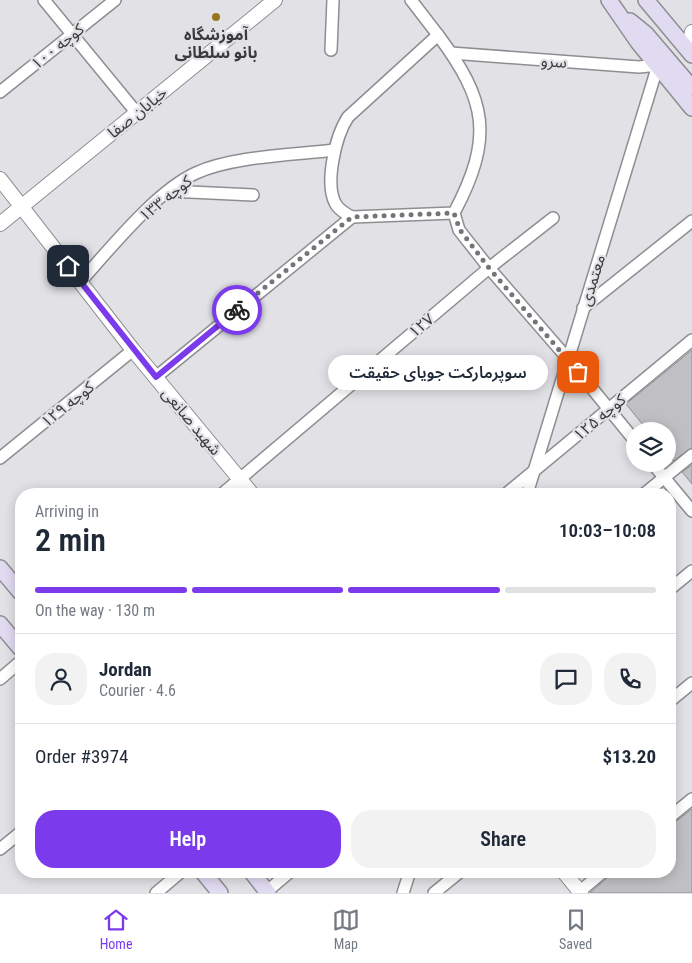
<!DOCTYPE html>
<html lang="en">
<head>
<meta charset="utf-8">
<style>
	body { margin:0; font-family:"Roboto Condensed","Noto Sans Arabic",sans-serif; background:#f2f2f3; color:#1f2937; height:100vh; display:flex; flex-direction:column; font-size:19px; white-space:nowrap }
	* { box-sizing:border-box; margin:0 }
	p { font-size:16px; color:#747a83 }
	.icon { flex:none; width:28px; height:28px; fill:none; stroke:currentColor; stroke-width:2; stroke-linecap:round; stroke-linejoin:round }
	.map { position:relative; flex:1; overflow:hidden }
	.drawer { position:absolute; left:15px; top:488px; width:661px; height:390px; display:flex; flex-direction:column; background:#fff; border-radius:20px; box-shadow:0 2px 12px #0003 }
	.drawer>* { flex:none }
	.controls { position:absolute; left:626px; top:422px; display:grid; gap:10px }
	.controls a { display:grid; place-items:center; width:50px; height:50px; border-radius:50%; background:#fff; box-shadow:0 2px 12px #0003; font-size:25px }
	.pin { position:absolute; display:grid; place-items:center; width:42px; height:42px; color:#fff; margin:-21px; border-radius:10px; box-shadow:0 2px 8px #0006 }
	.courier { position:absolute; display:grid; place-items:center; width:50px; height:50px; margin:-25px; border:4px solid #7c3aed; border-radius:50%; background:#fff; color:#222; box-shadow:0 1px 6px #0007 }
	.bubble { position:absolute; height:35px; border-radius:18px; background:#fff; box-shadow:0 2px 12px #0003; font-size:16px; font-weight:600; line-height:35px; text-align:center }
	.overview em { font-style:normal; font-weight:600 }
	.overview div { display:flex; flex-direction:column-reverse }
	.overview { display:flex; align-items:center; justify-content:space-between; height:85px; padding:0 20px }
	h1 { font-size:32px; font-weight:600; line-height:38px }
	.bar { display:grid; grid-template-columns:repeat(4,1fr); gap:8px 5px; align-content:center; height:60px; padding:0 20px }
	.bar i { height:6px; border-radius:4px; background:#e0e1e3 }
	.bar .active { background:#7c3aed }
	.bar p { grid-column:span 4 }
	.line { display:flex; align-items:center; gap:12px; padding:0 20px; border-top:1px solid #e0e1e3 }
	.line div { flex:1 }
	.round { display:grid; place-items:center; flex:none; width:52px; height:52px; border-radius:20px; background:#f2f2f3 }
	.cta { display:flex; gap:10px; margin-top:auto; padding:10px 20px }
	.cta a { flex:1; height:58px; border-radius:20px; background:#7c3aed; color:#fff; font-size:20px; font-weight:600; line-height:58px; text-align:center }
	.cta a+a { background:#f2f2f3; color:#1f2937 }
	.dock { display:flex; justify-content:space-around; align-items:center; height:70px; border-top:1px solid #e0e1e3; background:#fff; font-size:14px; color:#747a83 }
	.dock a { display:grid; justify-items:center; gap:2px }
	.dock .active { color:#7c3aed }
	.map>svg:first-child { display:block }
</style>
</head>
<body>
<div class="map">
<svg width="692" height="893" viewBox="0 0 692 893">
	<rect width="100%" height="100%" fill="#e2e1e6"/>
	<g fill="#c0c0c4" stroke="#908f93">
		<path d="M692 350V448L673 461 668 455V431H648L626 404Z"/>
		<path d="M692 465V484L682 472Z"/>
		<path d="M692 809V893H590L615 871H670V826Z"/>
	</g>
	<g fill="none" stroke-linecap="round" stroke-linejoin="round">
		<g stroke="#8e8e92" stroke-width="14">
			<g id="minor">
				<path d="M44 0 136 112"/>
				<path d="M411 0 438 35"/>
				<path d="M438 35C487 101 494 137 454 213L352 217C346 214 341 211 337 206 323 186 336 135 348 117Z"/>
				<path d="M331 50 333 0"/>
				<path d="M451 53 639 67 658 65 527 494"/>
				<path d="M0 92 115 0"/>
				<path d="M169 191 253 195"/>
				<path d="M454 213 459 230 489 268 568 359 635 441"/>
				<path d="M80 282C110 249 156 191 196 173 233 156 294 155 334 150"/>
				<path d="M583 308 692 221"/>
				<path d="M156 377 352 217"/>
				<path d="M0 458 133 350"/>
				<path d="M653 464 692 511"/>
				<path d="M222 494 489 268 553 218"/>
				<path d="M506 494 692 340"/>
				<path d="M644 494 692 455"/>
				<path d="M670 589 692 571"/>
				<path d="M0 679 21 661"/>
				<path d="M670 701 692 683"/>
				<path d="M670 817 692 799"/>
				<path d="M0 849 21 832"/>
				<path d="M156 893 182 871"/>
				<path d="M265 893 291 871"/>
				<path d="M403 893 410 871"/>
				<path d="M434 893 461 871"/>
				<path d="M578 893 604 871"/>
			</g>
		</g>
		<g stroke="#8e8e92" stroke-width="16">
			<g id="tertiary">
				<path d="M688 50 692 32"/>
				<path d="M0 179 133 350 252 494"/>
				<path d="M0 224 275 0"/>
				<path d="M563 871 581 893"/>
			</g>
		</g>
		<g stroke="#8e8e92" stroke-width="18">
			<g id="secondary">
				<path d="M609 0 638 42 692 108"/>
				<path d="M646 0 692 55"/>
				<path d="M630 21 646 34 692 88"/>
				<path d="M0 568 21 593"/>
				<path d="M0 624 21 649"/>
				<path d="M202 871 220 893"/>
				<path d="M251 871 268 893"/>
			</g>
		</g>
		<use href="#minor" stroke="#fff" stroke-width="11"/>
		<use href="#tertiary" stroke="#fff" stroke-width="14"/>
		<use href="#secondary" stroke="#e0dbf1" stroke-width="15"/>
	</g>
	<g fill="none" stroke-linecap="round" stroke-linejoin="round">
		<path stroke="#757578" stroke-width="5" stroke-dasharray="0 9" d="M237 310 352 217 454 213 460 230 489 268 578 372"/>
		<path stroke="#7c3aed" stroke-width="6" d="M68 266 156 377 237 310"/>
	</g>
	<circle fill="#9a7520" stroke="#e2e1e6" stroke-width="2" cx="216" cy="17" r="5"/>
	<g text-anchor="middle" stroke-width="4.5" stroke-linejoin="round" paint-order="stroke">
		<g font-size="16" font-weight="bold" fill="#3b3b3d" stroke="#e2e1e6">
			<text x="216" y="40">آموزشگاه<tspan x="216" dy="18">بانو سلطانی</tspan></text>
		</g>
		<g font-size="16" fill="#3b3b3d" stroke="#e2e1e6">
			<text transform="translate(57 46) rotate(-39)" y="6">کوچه ۱۰۰</text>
			<text transform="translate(554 61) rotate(4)" y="6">سرو</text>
			<text transform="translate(137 112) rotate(-39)" y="6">خیابان صفا</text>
			<text transform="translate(165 198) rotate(-39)" y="6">کوچه ۱۳۳</text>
			<text transform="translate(592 280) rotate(-73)" y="6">معتمدی</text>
			<text transform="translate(421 325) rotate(-40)" y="6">۱۲۷</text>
			<text transform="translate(67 404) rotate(-39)" y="6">کوچه ۱۲۹</text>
			<text transform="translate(599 417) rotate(-40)" y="6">کوچه ۱۲۵</text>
			<text transform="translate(192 421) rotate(50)" y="6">شهید صانعی</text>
		</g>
	</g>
</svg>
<div class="controls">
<a><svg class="icon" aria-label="layers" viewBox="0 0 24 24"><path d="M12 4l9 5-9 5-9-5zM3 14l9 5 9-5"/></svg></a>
</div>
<div class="pin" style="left:578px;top:372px;background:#ea580c"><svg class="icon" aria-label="bag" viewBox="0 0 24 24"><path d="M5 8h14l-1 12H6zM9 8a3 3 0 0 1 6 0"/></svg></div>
<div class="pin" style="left:68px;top:266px;background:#1f2937"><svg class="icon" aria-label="home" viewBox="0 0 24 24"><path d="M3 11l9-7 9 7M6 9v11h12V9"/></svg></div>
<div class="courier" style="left:237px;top:310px"><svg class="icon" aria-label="bike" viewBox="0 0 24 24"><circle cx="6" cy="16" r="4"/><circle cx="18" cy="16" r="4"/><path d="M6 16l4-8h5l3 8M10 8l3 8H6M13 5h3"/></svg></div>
<div class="bubble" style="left:328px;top:355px;width:220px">سوپرمارکت جویای حقیقت</div>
<section class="drawer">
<div class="overview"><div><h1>2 min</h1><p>Arriving in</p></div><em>10:03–10:08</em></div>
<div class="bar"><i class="active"></i><i class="active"></i><i class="active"></i><i></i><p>On the way · 130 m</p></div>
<div class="line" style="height:90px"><a class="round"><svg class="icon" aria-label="person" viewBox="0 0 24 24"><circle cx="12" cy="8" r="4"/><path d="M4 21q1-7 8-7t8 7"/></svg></a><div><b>Jordan</b><p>Courier · 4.6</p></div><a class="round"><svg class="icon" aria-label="chat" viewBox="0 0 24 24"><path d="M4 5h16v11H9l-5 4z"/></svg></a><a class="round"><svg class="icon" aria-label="phone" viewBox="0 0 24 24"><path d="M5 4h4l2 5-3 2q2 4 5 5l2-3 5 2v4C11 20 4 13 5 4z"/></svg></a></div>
<div class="line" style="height:65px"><div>Order #3974</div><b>$13.20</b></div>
<div class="cta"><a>Help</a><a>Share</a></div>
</section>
</div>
<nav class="dock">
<a class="active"><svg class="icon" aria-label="home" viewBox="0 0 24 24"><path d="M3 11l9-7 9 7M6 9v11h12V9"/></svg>Home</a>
<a><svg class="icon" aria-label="map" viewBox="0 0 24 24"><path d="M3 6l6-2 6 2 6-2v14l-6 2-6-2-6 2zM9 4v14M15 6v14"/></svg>Map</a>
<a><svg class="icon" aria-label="saved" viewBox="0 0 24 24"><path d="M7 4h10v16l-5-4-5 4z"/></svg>Saved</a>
</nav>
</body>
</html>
